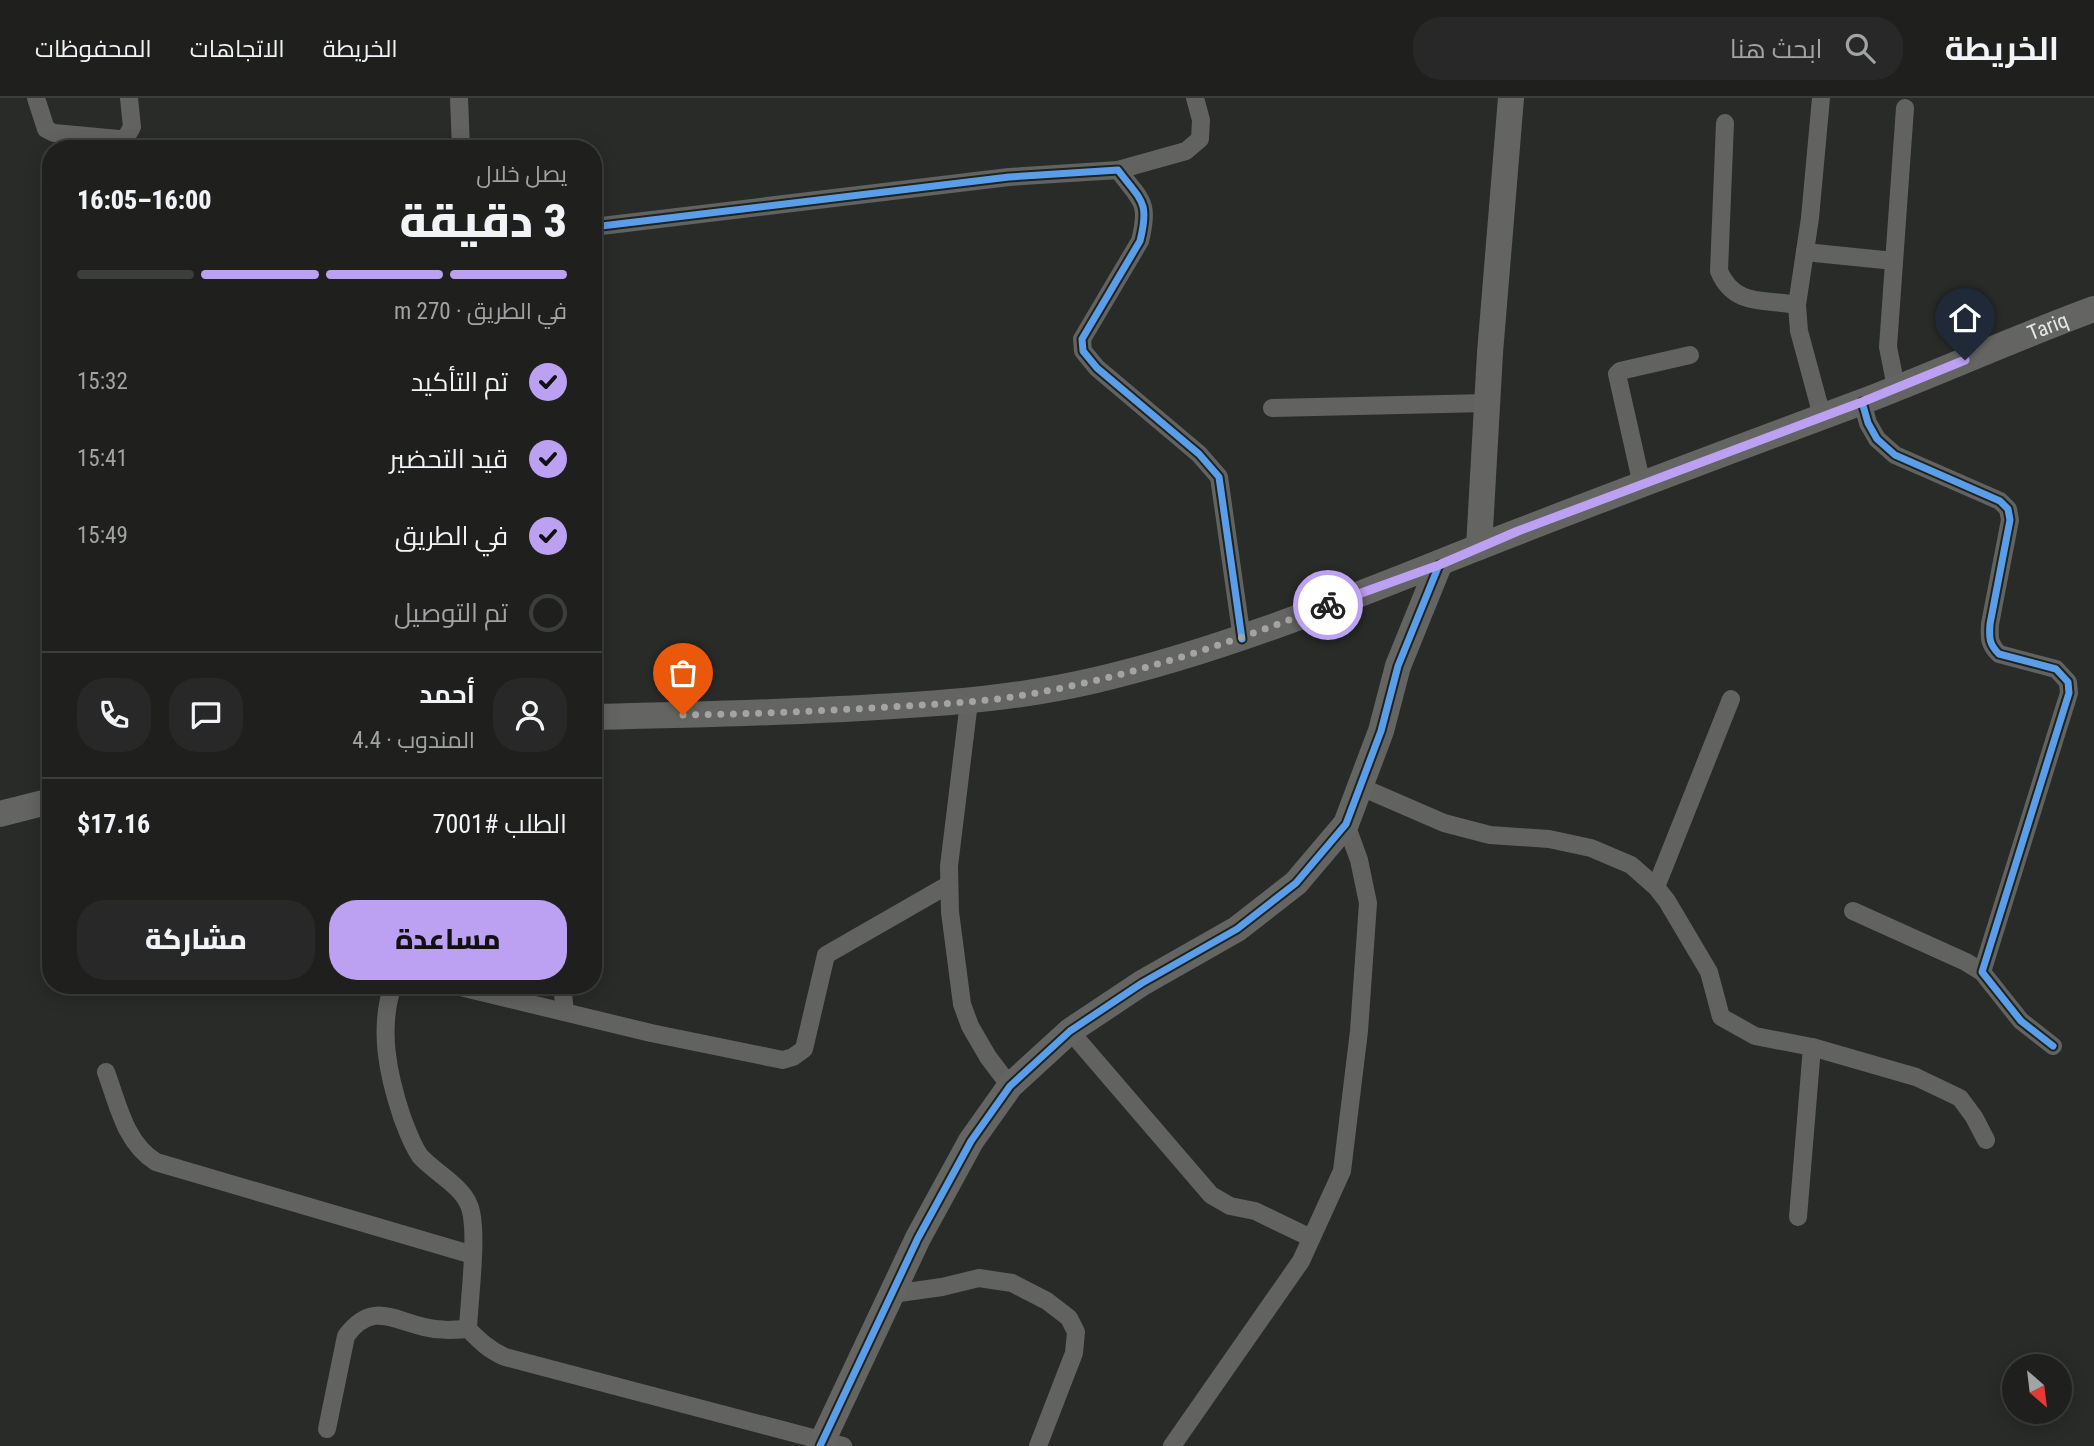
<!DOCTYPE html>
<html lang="ar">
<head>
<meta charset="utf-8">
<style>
	body { margin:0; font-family:"Roboto Condensed",Cairo,sans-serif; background:#272827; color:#f1f3f6; direction:rtl; height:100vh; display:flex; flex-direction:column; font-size:26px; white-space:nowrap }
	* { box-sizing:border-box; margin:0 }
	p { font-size:23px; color:#a1a3a4 }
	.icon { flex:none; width:38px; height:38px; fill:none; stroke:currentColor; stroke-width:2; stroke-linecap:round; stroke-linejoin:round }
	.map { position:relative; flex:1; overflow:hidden; direction:ltr }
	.sheet { position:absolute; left:42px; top:42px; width:560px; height:854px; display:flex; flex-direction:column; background:#1f201e; border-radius:28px; box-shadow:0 4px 18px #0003,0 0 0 2px #3c3e3c; direction:rtl }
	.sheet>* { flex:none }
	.needle { width:46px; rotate:152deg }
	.buttons { position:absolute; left:2002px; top:1256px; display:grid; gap:14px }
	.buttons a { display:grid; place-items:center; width:70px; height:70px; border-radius:50%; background:#1f201e; box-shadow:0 4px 18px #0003,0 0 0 2px #3c3e3c; font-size:35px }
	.pin { position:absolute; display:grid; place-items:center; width:60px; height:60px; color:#fff; margin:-72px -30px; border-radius:50% 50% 50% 0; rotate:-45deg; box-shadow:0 0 7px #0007 }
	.pin .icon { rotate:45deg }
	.courier { position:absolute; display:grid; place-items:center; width:70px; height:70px; margin:-35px; border:5px solid #bca0f2; border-radius:50%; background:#fff; color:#222; box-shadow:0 2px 9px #0007 }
	.summary em { font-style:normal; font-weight:800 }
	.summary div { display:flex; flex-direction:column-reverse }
	.summary { display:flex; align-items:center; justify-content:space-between; height:119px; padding:0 35px }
	h1 { font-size:46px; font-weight:800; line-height:52px }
	.bar { display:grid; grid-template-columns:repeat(4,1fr); gap:10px 7px; align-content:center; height:84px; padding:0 35px }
	.bar i { height:9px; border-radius:5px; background:#3c3e3c }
	.bar .on { background:#bca0f2 }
	.bar p { grid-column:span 4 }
	.line { display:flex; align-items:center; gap:18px; padding:0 35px; border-top:2px solid #3c3e3c }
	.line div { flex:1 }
	.round { display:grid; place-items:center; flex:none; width:74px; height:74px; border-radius:28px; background:#272827 }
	ol { padding:0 35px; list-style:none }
	li { display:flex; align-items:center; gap:21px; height:77px }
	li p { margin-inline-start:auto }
	li .icon { padding:7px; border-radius:50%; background:#bca0f2; color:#111; stroke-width:4 }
	li:last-child { color:#a1a3a4 }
	li i { width:38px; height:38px; border:4px solid #3c3e3c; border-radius:50% }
	.button { display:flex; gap:14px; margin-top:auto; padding:14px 35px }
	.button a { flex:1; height:80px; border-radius:28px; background:#bca0f2; color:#111; font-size:28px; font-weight:800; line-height:80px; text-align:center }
	.button a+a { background:#272827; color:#f1f3f6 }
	header { display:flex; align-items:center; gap:42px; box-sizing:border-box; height:98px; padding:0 35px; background:#1f201e; border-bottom:2px solid #3c3e3c }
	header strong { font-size:33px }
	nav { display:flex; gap:38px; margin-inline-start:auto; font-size:24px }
	.search { width:490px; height:63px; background:#272827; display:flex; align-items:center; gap:18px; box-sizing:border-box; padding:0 24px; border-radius:28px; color:#a1a3a4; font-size:26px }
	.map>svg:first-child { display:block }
</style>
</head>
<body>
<header>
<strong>الخريطة</strong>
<div class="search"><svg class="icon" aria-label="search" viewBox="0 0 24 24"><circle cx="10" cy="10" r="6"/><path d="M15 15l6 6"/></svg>ابحث هنا</div>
<nav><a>الخريطة</a><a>الاتجاهات</a><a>المحفوظات</a></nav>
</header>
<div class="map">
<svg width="2094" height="1348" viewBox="0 0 2094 1348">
	<rect width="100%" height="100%" fill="#292b28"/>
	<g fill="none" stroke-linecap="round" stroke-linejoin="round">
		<g stroke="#626261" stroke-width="18">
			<path d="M36 0 46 31 54 35 119 41H125L132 29 129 0"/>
			<path d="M459 0 461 51"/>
			<path d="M1821 0 1810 120 1797 207 1799 233 1822 318"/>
			<path d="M1725 25 1719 173C1734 209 1765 201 1797 207"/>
			<path d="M1118 72 1186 53 1200 41 1201 22 1195 0"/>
			<path d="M593 129 1009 79 1118 72C1141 103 1150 103 1140 143L1082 241 1083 253 1097 270 1199 356 1219 379 1242 541"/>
			<path d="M1805 154 1894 163"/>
			<path d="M1896 289 1888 249 1905 10"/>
			<path d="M1862 304 1868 325 1877 341 1895 357 2000 403 2008 411 2010 422 1990 526C1989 540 1989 546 1999 556L2056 571 2068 584 2069 595 1982 874 2021 923 2053 948"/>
			<path d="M1272 310 1487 305"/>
			<path d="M1642 387 1617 276 1620 273 1690 257"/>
			<path d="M969 604 949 768 950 814 962 906 970 928 988 959 1010 988"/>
			<path d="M1361 689 1444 725 1490 737 1549 741 1591 750 1631 767 1656 789 1667 803 1709 874 1721 919 1755 938 1812 949 1916 979 1960 1000 1974 1019 1986 1042"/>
			<path d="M1656 789 1731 601"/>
			<path d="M1853 813 1966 864 1982 874"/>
			<path d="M393 887C378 931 388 977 402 1019 407 1032 412 1047 420 1058 434 1074 461 1087 469 1107 479 1131 469 1202 468 1231 480 1243 489 1252 505 1259L843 1348"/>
			<path d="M452 887 651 935 783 962 793 959 804 951 826 857 948 787"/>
			<path d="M562 887 565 914"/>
			<path d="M1070 933 1211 1097 1230 1108 1255 1113 1311 1140"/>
			<path d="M106 974C118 1006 125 1045 156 1064L473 1157"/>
			<path d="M1798 1119 1812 949"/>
			<path d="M892 1196 942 1189 979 1180 1012 1185 1047 1203 1069 1220 1076 1234 1074 1255 1038 1348"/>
			<path d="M327 1331 346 1238C371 1204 391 1221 424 1229 439 1233 453 1232 468 1231"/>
			<path d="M1172 1348 1301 1163 1342 1073 1359 933 1368 805 1359 762 1346 726"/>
		</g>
		<g stroke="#646563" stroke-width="26">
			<path d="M1479 449 1490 255 1511 0"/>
			<path id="s1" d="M593 619C688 617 783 615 877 609 951 605 1024 599 1096 582 1242 548 1380 487 1520 433 1633 389 1746 347 1859 305 1938 275 2015 240 2094 211"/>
			<path d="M0 716 51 703"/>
			<path d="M820 1348 918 1140 971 1043 1010 988 1070 933 1142 885 1237 831 1296 785 1346 726 1381 633 1398 568 1439 467"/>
		</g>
		<g stroke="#1f221d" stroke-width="11">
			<g id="cycleway">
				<path d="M593 129 1009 79 1118 72C1141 103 1150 103 1140 143L1082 241 1083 253 1097 270 1199 356 1219 379 1242 541"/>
				<path d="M1862 304 1868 325 1877 341 1895 357 2000 403 2008 411 2010 422 1990 526C1989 540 1989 546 1999 556L2056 571 2068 584 2069 595 1982 874 2021 923 2053 948"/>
				<path d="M820 1348 918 1140 971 1043 1010 988 1070 933 1142 885 1237 831 1296 785 1346 726 1381 633 1398 568 1439 467"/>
			</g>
		</g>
		<use href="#cycleway" stroke="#5a9eea" stroke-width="7"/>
	</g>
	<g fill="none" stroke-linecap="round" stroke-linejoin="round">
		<path stroke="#a3a5a2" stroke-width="7" stroke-dasharray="0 12.6" d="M683 617C752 616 821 613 890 609 931 606 972 605 1012 599 1121 582 1226 547 1328 507"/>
		<path stroke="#bca0f2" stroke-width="9" d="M1328 507 1439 467 1518 433 1862 304 1965 262"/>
	</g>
	<g text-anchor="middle" stroke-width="5" stroke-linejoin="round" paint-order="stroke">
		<g font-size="21" fill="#e4e7e3" stroke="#1f221d">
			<text dy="7" stroke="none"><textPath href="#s1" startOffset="1521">Tariq</textPath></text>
		</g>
	</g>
</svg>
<div class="buttons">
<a><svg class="needle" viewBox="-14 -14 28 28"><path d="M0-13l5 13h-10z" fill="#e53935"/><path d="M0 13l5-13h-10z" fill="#a1a3a4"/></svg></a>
</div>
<div class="pin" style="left:683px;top:617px;background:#ea580c"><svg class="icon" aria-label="bag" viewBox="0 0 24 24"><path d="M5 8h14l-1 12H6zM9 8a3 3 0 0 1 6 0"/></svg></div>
<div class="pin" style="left:1965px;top:262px;background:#1f2937"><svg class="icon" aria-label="home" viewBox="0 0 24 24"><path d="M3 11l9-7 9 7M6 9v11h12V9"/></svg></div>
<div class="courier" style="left:1328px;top:507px"><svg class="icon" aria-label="bike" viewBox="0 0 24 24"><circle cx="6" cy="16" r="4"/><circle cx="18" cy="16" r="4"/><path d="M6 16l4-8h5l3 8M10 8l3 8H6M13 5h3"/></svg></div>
<section class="sheet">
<div class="summary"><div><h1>3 دقيقة</h1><p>يصل خلال</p></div><em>16:00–16:05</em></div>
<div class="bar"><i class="on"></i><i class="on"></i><i class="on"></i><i></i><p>في الطريق · 270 m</p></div>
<ol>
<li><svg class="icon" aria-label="check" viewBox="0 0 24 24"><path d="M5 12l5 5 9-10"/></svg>تم التأكيد<p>15:32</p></li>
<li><svg class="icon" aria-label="check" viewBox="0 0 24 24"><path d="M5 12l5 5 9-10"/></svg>قيد التحضير<p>15:41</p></li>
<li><svg class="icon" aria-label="check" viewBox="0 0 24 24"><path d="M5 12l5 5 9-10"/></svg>في الطريق<p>15:49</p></li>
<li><i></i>تم التوصيل</li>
</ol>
<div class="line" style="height:126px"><a class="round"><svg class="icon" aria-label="person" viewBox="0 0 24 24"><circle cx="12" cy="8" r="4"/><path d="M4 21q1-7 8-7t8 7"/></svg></a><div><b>أحمد</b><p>المندوب · 4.4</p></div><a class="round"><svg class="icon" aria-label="chat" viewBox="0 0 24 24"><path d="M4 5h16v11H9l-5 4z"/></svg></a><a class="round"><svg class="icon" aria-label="phone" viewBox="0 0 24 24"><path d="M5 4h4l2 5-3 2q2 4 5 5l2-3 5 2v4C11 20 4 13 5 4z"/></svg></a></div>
<div class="line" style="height:91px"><div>الطلب #7001</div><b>$17.16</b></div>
<div class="button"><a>مساعدة</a><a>مشاركة</a></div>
</section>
</div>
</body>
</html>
